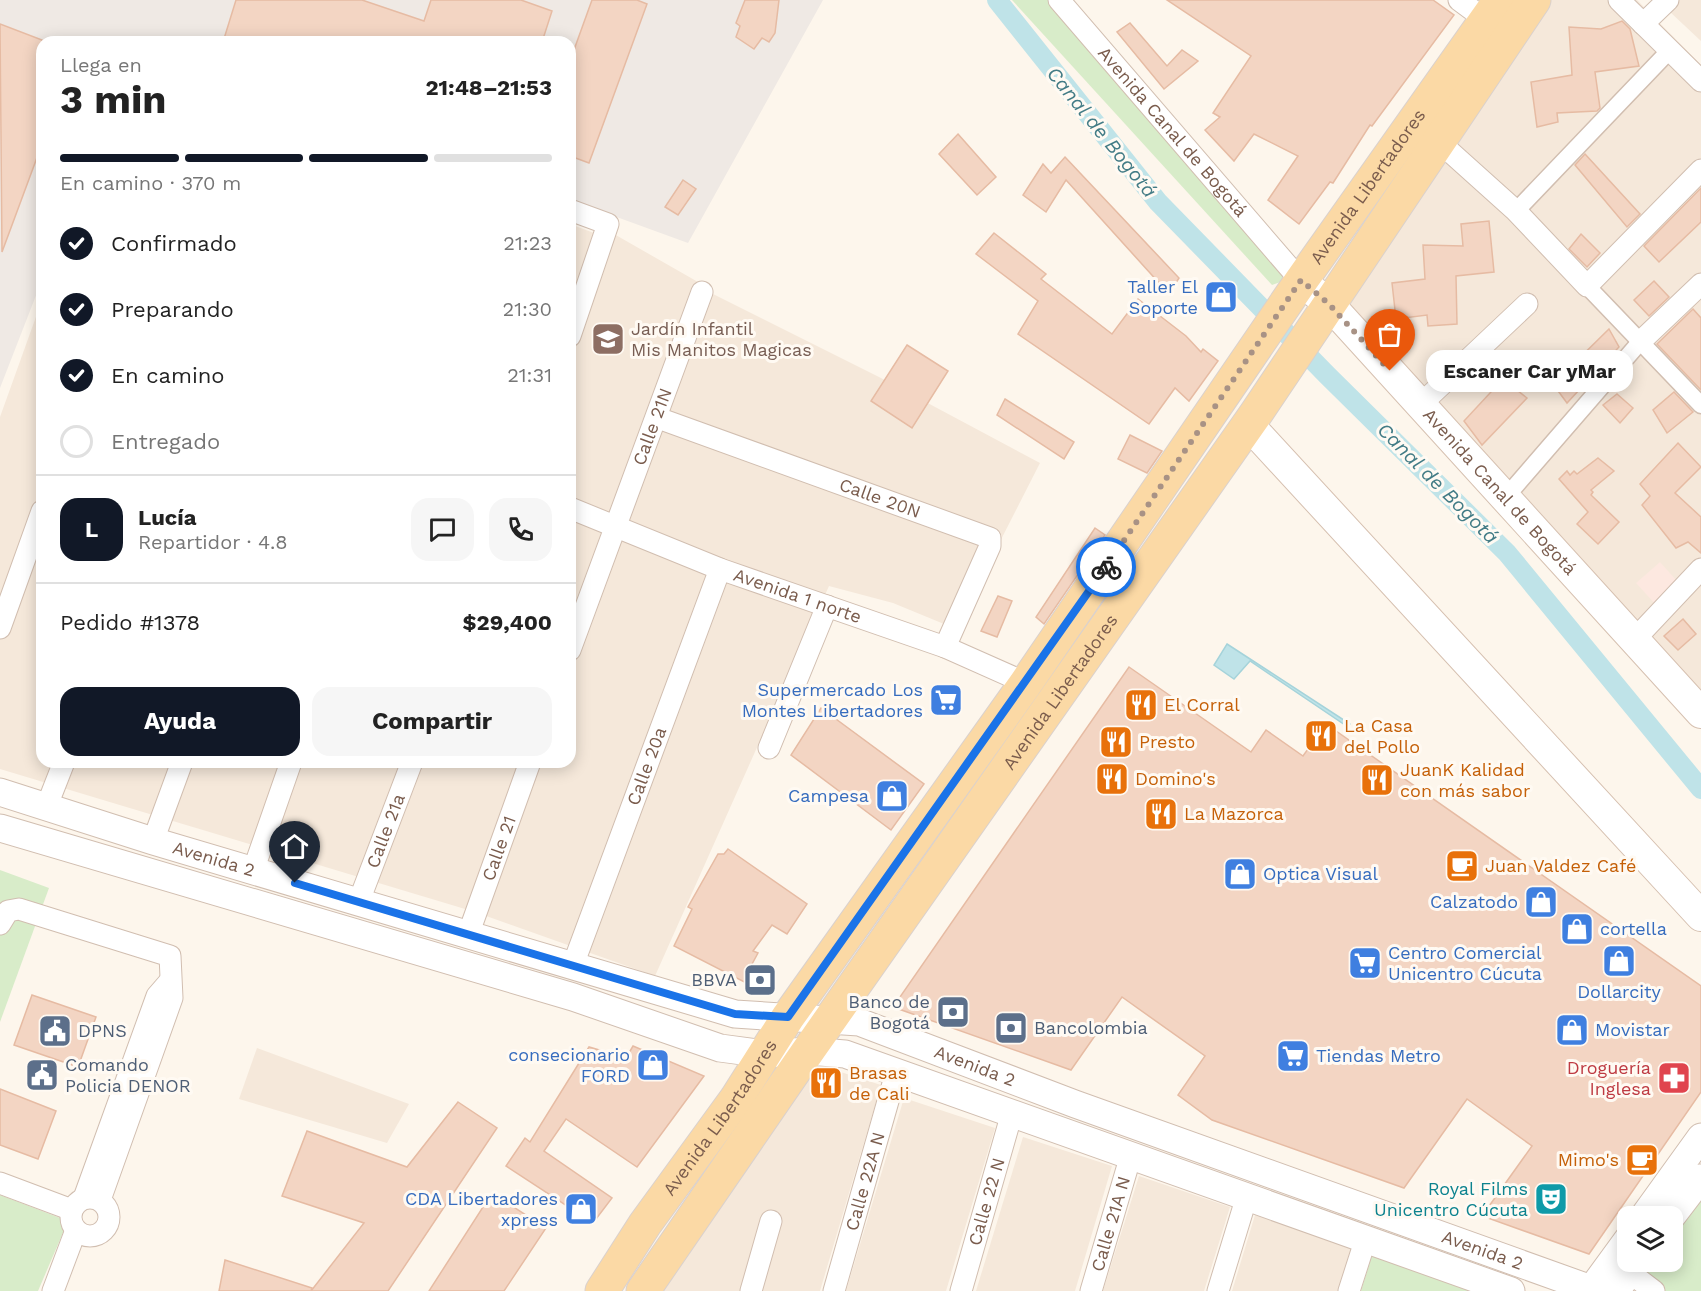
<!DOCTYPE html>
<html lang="es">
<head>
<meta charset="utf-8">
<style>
	body { margin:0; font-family:"Work Sans",sans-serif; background:#f6f6f6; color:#222; height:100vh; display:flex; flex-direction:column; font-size:22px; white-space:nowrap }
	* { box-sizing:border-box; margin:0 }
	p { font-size:20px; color:#767676 }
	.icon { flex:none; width:33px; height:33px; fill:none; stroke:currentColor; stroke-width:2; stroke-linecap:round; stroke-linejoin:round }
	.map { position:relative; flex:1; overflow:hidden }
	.side { position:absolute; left:36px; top:36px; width:540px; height:732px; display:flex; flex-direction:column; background:#fff; border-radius:18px; box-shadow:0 3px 15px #0003 }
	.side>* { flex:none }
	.controls { position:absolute; left:1617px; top:1206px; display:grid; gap:12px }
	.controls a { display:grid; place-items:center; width:66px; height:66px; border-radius:12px; background:#fff; box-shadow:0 3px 15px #0003; font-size:30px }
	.pin { position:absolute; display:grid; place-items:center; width:51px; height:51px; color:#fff; margin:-62px -26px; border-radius:50% 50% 50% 0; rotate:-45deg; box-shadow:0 0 6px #0007 }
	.pin .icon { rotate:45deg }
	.courier { position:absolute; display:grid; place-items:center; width:60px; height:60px; margin:-30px; border:4px solid #1a73e8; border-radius:50%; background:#fff; color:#222; box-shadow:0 2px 8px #0007 }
	.bubble { position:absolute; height:42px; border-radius:18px; background:#fff; box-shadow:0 3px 15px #0003; font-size:20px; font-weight:700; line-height:42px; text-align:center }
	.summary em { font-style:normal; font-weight:700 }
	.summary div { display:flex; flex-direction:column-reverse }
	.summary { display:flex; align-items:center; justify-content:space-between; height:102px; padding:0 24px }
	h1 { font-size:39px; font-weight:700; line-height:45px }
	.bar { display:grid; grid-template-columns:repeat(4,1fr); gap:9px 6px; align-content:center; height:72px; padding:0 24px }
	.bar i { height:8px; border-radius:4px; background:#e0e0e0 }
	.bar .active { background:#111827 }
	.bar p { grid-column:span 4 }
	.line { display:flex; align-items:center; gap:15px; padding:0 24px; border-top:2px solid #e0e0e0 }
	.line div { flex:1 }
	.round { display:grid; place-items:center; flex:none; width:63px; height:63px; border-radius:18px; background:#f6f6f6 }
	ol { padding:0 24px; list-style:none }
	li { display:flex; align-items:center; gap:18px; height:66px }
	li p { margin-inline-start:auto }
	li .icon { padding:6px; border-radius:50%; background:#111827; color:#fff; stroke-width:4 }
	li:last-child { color:#767676 }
	li i { width:33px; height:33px; border:3px solid #e0e0e0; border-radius:50% }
	.cta { display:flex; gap:12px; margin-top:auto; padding:12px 24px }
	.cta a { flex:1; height:69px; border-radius:18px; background:#111827; color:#fff; font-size:24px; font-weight:700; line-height:69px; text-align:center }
	.cta a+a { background:#f6f6f6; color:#222 }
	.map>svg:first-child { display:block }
</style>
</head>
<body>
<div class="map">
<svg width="1701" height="1291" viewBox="0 0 1701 1291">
	<rect width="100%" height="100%" fill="#fdf6ec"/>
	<g fill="#f5e8da">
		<path d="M1548 0H1637L1701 65V696L1335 304Z"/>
		<path d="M1678 0H1701V41L1668 10Z"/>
		<path d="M570 224 594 233 614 234 698 282 697 286 879 377 1040 463 960 620 947 617 944 624 893 603 829 586 655 976 475 912 0 769V417L42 300V762H570Z"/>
		<path d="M257 1048 409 1104 387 1143 239 1099Z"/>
		<path d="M819 1065 881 1085 820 1291H657Z"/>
		<path d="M904 1098 995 1128 946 1291H846Z"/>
		<path d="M1023 1137 1112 1166 1075 1291H976Z"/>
		<path d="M1139 1176 1230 1207 1204 1291H1103Z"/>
		<path d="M1255 1215 1353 1247 1339 1291H1232Z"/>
	</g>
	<path fill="#fde8e0" d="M1660 562 1678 582 1656 605 1636 583Z"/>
	<path fill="#efe9e4" d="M0 0H823L688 243 570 200V42H42V280L0 388Z"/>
	<g fill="#d8ecc9">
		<path d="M1012 0H1048L1289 279 1272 285Z"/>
		<path d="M0 870 49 888 0 1022Z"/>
		<path d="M1701 1179V1291H1661L1637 1273 1645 1262H1672L1673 1221Z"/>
		<path d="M0 1195 68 1221 38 1291H0Z"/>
		<path d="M1373 1252 1482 1291H1361Z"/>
	</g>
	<path fill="#bfe3e8" stroke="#a5d3da" stroke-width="1.5" d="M1227 644 1350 724 1348 727 1250 661 1234 679 1214 665Z"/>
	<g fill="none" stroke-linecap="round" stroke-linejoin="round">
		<path stroke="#bfe3e8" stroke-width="20" d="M997 0 1158 202 1327 375 1507 553 1701 789"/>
	</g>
	<g fill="#f3d5c3" stroke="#e6bba3" stroke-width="1.5">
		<path d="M236 0H362L424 21 431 0H521L552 11 542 42H223Z"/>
		<path d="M592 0H637L647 4 589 163 570 156V61Z"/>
		<path d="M745 0H779L775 33 769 42 762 38 754 49 736 37 740 26 736 23Z"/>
		<path d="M1167 0H1433L1454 15 1372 126 1370 125 1333 183 1330 182 1299 224 1268 200 1298 156 1254 134 1234 161 1205 130 1220 117 1213 113 1251 56Z"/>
		<path d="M1622 21 1630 29 1639 66 1595 72 1600 108 1597 111 1557 113 1558 122 1537 127 1531 82 1572 75 1569 27 1601 29Z"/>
		<path d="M1130 23 1167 66 1182 50 1198 61 1164 89 1117 32Z"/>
		<path d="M0 24 42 40V144L2 252Z"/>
		<path d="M958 134 996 177 977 195 939 154Z"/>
		<path d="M1585 154 1640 214 1627 227 1575 165Z"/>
		<path d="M1065 157 1179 278 1169 294 1066 180 1046 212 1023 195 1043 164 1051 173Z"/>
		<path d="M683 180 696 189 678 215 665 207Z"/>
		<path d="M1701 188V222L1659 262 1644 246Z"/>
		<path d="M1489 221 1494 272 1456 276 1457 324 1428 326 1427 315 1396 319 1392 283 1425 279 1423 245 1463 246 1461 224Z"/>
		<path d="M994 233 1046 274 1041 279 1112 334 1138 299 1186 336 1201 352 1203 349 1218 361 1189 401 1175 388 1149 424 1018 334 1038 301 976 254Z"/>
		<path d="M1581 234 1600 253 1587 267 1569 249Z"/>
		<path d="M1654 281 1669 297 1649 316 1634 300Z"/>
		<path d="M1693 309 1701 318V390L1657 344Z"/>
		<path d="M1609 329 1619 347 1567 403 1553 384Z"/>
		<path d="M907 345 948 371 912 428 871 401Z"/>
		<path d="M1503 379 1527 398 1482 445 1464 421Z"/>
		<path d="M1674 392 1693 412 1667 433 1653 410Z"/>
		<path d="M1617 394 1633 408 1620 423 1603 405Z"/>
		<path d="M1005 399 1074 442 1064 459 997 415Z"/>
		<path d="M1130 435 1162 451 1147 473 1118 459Z"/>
		<path d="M1678 443 1701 467 1675 493 1701 517V553L1688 542 1676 548 1642 505 1650 496 1640 484Z"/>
		<path d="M1598 458 1614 471 1591 490 1593 492 1591 495 1619 522 1598 544 1577 524 1588 512 1559 479 1567 471 1570 475 1574 471 1577 474Z"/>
		<path d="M1095 528 1105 535 1044 624 1036 617Z"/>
		<path d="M998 596 1012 601 997 637 981 631Z"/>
		<path d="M1683 619 1696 634 1678 650 1664 636Z"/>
		<path d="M1129 667 1251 752 1266 730 1303 756 1326 724 1701 986V1092L1589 1254 1482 1216 1532 1146 1467 1099 1404 1188 1212 1120 1178 1095 1205 1056 1122 997 1071 1070 893 1007Z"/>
		<path d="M821 708 924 784 891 830 791 755Z"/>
		<path d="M728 849 807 904 787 934 772 925 753 951 758 953 751 966 769 978 762 991 674 946 692 909 688 907 718 854H724Z"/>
		<path d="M32 995 96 1017 78 1067 14 1045Z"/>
		<path d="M633 1046 704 1076 637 1167 566 1119 544 1151 612 1198 593 1223 506 1166 525 1138 530 1142 589 1047 626 1058Z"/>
		<path d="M0 1089 56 1111 38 1159 0 1145Z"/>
		<path d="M458 1102 497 1128 388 1291H311L364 1223 282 1196 307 1131 407 1167Z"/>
		<path d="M492 1193 546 1228 504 1291H429Z"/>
		<path d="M225 1260 312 1288 311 1291H219Z"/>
	</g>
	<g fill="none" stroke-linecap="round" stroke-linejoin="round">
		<g stroke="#d1beb0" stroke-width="19">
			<g id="pedestrian">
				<path d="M1516 211 1670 50"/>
				<path d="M1587 286 1701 405"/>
				<path d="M1505 498 1640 342"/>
			</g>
		</g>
		<g stroke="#d1beb0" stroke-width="23">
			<g id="minor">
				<path id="s1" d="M1059 0 1301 281"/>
				<path d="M1459 0 1486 20"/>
				<path d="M1619 0 1701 81"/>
				<path d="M1643 24 1668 0"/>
				<path d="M1437 140 1516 211 1587 286 1701 170"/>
				<path d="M570 210 608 224 570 336"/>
				<path d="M1640 342 1701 284"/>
				<path d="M1420 405 1527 304"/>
				<path id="s2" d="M658 418 990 538V546L945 647"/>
				<path id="s3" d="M570 508 720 569 945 647 1026 683"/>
				<path d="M0 628 42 511"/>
				<path d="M1634 640 1701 569"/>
				<path id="s4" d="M570 650 702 292"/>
				<path d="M769 748 827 606"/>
				<path d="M46 808 64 762"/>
				<path d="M153 841 182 762"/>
				<path d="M253 871 291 762"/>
				<path id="s5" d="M359 901 412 762"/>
				<path d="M0 924 8 911 19 909 170 956 172 998 100 1200"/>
				<path id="s6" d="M468 935 530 762"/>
				<path id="s7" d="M573 965 720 569"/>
				<path d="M0 1183 72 1210"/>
				<path d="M84 1198 157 996 170 981"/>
				<circle cx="90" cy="1217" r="19"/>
				<path d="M1629 1272 1654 1291"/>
				<path d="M53 1291 76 1230"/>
				<path d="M751 1291 771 1221"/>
				<path id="s8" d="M834 1291 896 1073"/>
				<path id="s9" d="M961 1291 1012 1113"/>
				<path id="s10" d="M1091 1291 1131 1155"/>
				<path d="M1218 1291 1247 1196"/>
				<path d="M1349 1291 1366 1238"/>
			</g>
		</g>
		<g stroke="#d1beb0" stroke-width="29">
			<g id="tertiary">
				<path id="s11" d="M0 792 153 841 735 1014 859 1022 1075 1104 1591 1289"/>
				<path d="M0 828 573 997 720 1048 765 1054 808 1051 845 1054 1511 1291"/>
				<path d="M1644 1216 1701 1137"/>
				<path d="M1672 1216 1701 1178"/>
				<path d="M1590 1291 1628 1239"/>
				<path d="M1616 1291 1637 1262"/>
			</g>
		</g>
		<g stroke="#d6c0b0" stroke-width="32">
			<g id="secondary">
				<path id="s12" d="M1301 281 1329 304 1701 713"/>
				<path d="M1248 424 1701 916"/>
			</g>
		</g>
		<g stroke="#dad1cd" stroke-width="35">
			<g id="primary">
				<path id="s13" d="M602 1291 645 1224 736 1099 788 1017 1026 683 1301 281 1500 0"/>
				<path id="s14" d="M643 1291 808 1051 1255 415 1534 0"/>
			</g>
		</g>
		<use href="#pedestrian" stroke="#fff" stroke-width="16"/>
		<use href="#minor" stroke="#fff" stroke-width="21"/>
		<use href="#tertiary" stroke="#fff" stroke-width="27"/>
		<use href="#secondary" stroke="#fff" stroke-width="30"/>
		<use href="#primary" stroke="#fbd9a5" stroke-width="33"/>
	</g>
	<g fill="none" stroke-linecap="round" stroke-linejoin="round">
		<path stroke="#a89285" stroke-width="6" stroke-dasharray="0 10.8" d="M1106 567 1301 280 1329 304 1390 371"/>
		<path stroke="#1a73e8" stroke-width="8" d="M295 883 735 1014 788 1017 1106 567"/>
	</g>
	<defs>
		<g id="shop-square" transform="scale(1.725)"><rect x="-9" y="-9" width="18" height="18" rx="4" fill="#3f7fe0" stroke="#fffaf3"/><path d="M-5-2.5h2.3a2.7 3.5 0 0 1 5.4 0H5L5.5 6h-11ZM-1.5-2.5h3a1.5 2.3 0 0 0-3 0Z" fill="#fff"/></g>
		<g id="school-square" transform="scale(1.725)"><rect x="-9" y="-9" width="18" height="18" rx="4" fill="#8d6e63" stroke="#fffaf3"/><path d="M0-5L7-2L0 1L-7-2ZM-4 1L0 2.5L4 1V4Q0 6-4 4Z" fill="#fff"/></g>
		<g id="supermarket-square" transform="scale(1.725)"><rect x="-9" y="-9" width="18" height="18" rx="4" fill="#3f7fe0" stroke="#fffaf3"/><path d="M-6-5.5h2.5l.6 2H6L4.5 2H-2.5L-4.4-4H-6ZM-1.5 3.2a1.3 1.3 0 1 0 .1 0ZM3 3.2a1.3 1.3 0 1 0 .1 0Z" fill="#fff"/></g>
		<g id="restaurant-square" transform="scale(1.725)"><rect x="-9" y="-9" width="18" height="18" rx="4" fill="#e8710a" stroke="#fffaf3"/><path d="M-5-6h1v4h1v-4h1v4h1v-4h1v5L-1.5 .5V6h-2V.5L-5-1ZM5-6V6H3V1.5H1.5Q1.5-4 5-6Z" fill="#fff"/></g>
		<g id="cafe-square" transform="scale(1.725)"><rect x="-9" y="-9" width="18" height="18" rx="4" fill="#e8710a" stroke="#fffaf3"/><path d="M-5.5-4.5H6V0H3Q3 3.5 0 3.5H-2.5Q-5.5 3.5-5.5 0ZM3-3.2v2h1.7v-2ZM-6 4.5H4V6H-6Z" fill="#fff"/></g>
		<g id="bank-square" transform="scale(1.725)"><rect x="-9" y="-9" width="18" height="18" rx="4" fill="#5c6f8a" stroke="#fffaf3"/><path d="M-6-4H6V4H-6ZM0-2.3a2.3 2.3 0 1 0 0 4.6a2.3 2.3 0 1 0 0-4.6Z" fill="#fff"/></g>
		<g id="civic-square" transform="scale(1.725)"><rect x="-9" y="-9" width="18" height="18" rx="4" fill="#5c6f8a" stroke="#fffaf3"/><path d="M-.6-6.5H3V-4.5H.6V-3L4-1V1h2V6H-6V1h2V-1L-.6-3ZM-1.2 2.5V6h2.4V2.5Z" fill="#fff"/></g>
		<g id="pharmacy-square" transform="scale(1.725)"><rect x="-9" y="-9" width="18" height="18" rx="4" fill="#e0444e" stroke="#fffaf3"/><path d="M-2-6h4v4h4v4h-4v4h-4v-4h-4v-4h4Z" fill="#fff"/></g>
		<g id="theatre-square" transform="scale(1.725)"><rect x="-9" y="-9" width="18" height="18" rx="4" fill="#0f9aa8" stroke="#fffaf3"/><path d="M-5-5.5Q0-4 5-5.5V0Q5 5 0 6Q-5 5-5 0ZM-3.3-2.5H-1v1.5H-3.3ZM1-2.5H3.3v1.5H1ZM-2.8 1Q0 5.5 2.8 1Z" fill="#fff"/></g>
	</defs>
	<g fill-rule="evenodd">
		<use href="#shop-square" x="1221" y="297"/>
		<use href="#school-square" x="608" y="339"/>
		<use href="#supermarket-square" x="946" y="700"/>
		<use href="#restaurant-square" x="1141" y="705"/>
		<use href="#restaurant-square" x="1321" y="736"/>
		<use href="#restaurant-square" x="1116" y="742"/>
		<use href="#restaurant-square" x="1112" y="779"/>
		<use href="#restaurant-square" x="1377" y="780"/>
		<use href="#shop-square" x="892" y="796"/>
		<use href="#restaurant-square" x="1161" y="814"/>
		<use href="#cafe-square" x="1462" y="866"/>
		<use href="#shop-square" x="1240" y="874"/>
		<use href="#shop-square" x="1541" y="902"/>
		<use href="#shop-square" x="1577" y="929"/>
		<use href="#shop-square" x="1619" y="961"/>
		<use href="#supermarket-square" x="1365" y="963"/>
		<use href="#bank-square" x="760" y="980"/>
		<use href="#bank-square" x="953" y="1012"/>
		<use href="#bank-square" x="1011" y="1028"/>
		<use href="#shop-square" x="1572" y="1030"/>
		<use href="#civic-square" x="55" y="1031"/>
		<use href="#supermarket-square" x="1293" y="1056"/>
		<use href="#shop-square" x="653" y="1065"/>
		<use href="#civic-square" x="42" y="1075"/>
		<use href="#pharmacy-square" x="1674" y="1078"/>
		<use href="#restaurant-square" x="826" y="1083"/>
		<use href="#cafe-square" x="1642" y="1160"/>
		<use href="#theatre-square" x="1551" y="1199"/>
		<use href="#shop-square" x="581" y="1209"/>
	</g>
	<g text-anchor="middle" stroke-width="6" stroke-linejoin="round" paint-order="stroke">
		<g font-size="18" fill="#7a5c4d" stroke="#fffaf3">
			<text dy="6" stroke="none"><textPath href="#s1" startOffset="174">Avenida Canal de Bogotá</textPath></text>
			<text dy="6" stroke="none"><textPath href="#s13" startOffset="1344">Avenida Libertadores</textPath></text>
			<text dy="6" stroke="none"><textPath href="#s4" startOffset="238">Calle 21N</textPath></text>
			<text dy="6" stroke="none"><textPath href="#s12" startOffset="290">Avenida Canal de Bogotá</textPath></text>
			<text dy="6" stroke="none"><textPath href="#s2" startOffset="236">Calle 20N</textPath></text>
			<text dy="6" stroke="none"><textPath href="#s3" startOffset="244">Avenida 1 norte</textPath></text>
			<text dy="6" stroke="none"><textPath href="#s14" startOffset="730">Avenida Libertadores</textPath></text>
			<text dy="6" stroke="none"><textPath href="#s7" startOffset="212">Calle 20a</textPath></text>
			<text dy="6" stroke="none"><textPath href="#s5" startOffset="75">Calle 21a</textPath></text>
			<text dy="6" stroke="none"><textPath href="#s6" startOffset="92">Calle 21</textPath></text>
			<text dy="6" stroke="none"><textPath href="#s11" startOffset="224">Avenida 2</textPath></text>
			<text dy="6" stroke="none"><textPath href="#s11" startOffset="1016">Avenida 2</textPath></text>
			<text dy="6" stroke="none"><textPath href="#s13" startOffset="210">Avenida Libertadores</textPath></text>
			<text dy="6" stroke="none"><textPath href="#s8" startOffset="114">Calle 22A N</textPath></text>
			<text dy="6" stroke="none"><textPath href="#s9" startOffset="93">Calle 22 N</textPath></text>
			<text dy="6" stroke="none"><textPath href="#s10" startOffset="70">Calle 21A N</textPath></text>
			<text dy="6" stroke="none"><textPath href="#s11" startOffset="1556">Avenida 2</textPath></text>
		</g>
		<g font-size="18" fill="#366cbe" stroke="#fffaf3" text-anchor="end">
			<text x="1198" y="293">Taller El<tspan x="1198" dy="21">Soporte</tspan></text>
			<text x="923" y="696">Supermercado Los<tspan x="923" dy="21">Montes Libertadores</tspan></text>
			<text x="869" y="802">Campesa</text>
			<text x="1263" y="880" text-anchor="start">Optica Visual</text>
			<text x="1518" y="908">Calzatodo</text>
			<text x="1600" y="935" text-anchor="start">cortella</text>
			<text x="1388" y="959" text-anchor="start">Centro Comercial<tspan x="1388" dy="21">Unicentro Cúcuta</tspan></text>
			<text x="1619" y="998" text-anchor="middle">Dollarcity</text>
			<text x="1595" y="1036" text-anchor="start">Movistar</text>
			<text x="630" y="1061">consecionario<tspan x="630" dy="21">FORD</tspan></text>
			<text x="1316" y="1062" text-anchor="start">Tiendas Metro</text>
			<text x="558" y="1205">CDA Libertadores<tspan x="558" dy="21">xpress</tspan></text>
		</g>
		<g font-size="18" fill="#785e54" stroke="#fffaf3" text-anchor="start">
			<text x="631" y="335">Jardín Infantil<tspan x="631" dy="21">Mis Manitos Magicas</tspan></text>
		</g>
		<g font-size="18" fill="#c56008" stroke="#fffaf3" text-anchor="start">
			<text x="1164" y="711">El Corral</text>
			<text x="1344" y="732">La Casa<tspan x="1344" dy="21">del Pollo</tspan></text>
			<text x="1139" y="748">Presto</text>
			<text x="1400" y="776">JuanK Kalidad<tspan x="1400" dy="21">con más sabor</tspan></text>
			<text x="1135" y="785">Domino's</text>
			<text x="1184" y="820">La Mazorca</text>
			<text x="1485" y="872">Juan Valdez Café</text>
			<text x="849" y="1079">Brasas<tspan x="849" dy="21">de Cali</tspan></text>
			<text x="1619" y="1166" text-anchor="end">Mimo's</text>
		</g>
		<g font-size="18" fill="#4e5e75" stroke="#fffaf3" text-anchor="start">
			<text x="737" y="986" text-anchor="end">BBVA</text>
			<text x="930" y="1008" text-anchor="end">Banco de<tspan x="930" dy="21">Bogotá</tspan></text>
			<text x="1034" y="1034">Bancolombia</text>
			<text x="78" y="1037">DPNS</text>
			<text x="65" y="1071">Comando<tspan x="65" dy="21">Policia DENOR</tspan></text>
		</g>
		<g font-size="18" fill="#be3a42" stroke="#fffaf3" text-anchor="end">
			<text x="1651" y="1074">Droguería<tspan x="1651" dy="21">Inglesa</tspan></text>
		</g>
		<g font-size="18" fill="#0d838f" stroke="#fffaf3" text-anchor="end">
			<text x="1528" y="1195">Royal Films<tspan x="1528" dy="21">Unicentro Cúcuta</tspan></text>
		</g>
		<g font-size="20" font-style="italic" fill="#437c86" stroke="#fffaf3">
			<text transform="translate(1102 132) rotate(51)" y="7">Canal de Bogotá</text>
			<text transform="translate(1438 483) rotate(45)" y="7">Canal de Bogotá</text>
		</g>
	</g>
</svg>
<div class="controls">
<a><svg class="icon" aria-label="layers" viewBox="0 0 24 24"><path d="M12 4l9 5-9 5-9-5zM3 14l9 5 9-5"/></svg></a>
</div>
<div class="pin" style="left:1390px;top:371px;background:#ea580c"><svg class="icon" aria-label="bag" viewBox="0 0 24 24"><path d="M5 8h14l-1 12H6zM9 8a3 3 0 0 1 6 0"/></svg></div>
<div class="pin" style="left:295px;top:883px;background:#1f2937"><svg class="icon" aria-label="home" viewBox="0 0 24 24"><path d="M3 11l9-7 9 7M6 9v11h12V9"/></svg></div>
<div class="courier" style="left:1106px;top:567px"><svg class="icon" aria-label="bike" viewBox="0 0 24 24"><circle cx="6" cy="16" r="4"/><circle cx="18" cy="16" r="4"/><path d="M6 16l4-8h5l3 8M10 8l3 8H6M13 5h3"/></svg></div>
<div class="bubble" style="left:1426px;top:350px;width:207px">Escaner Car yMar</div>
<section class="side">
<div class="summary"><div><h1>3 min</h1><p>Llega en</p></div><em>21:48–21:53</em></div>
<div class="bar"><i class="active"></i><i class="active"></i><i class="active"></i><i></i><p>En camino · 370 m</p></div>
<ol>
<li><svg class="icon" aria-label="check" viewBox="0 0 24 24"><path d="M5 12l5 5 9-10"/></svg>Confirmado<p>21:23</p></li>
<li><svg class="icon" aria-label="check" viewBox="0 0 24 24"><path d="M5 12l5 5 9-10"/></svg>Preparando<p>21:30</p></li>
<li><svg class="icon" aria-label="check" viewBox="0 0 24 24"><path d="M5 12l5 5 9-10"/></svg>En camino<p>21:31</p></li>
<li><i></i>Entregado</li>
</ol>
<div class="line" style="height:108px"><b class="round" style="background:#111827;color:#fff">L</b><div><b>Lucía</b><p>Repartidor · 4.8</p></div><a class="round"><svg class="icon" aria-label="chat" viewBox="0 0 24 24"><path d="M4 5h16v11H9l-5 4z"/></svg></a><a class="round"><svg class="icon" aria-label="phone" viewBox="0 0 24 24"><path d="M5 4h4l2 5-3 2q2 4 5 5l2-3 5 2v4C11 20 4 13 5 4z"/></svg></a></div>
<div class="line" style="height:78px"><div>Pedido #1378</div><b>$29,400</b></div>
<div class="cta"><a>Ayuda</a><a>Compartir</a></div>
</section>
</div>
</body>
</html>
